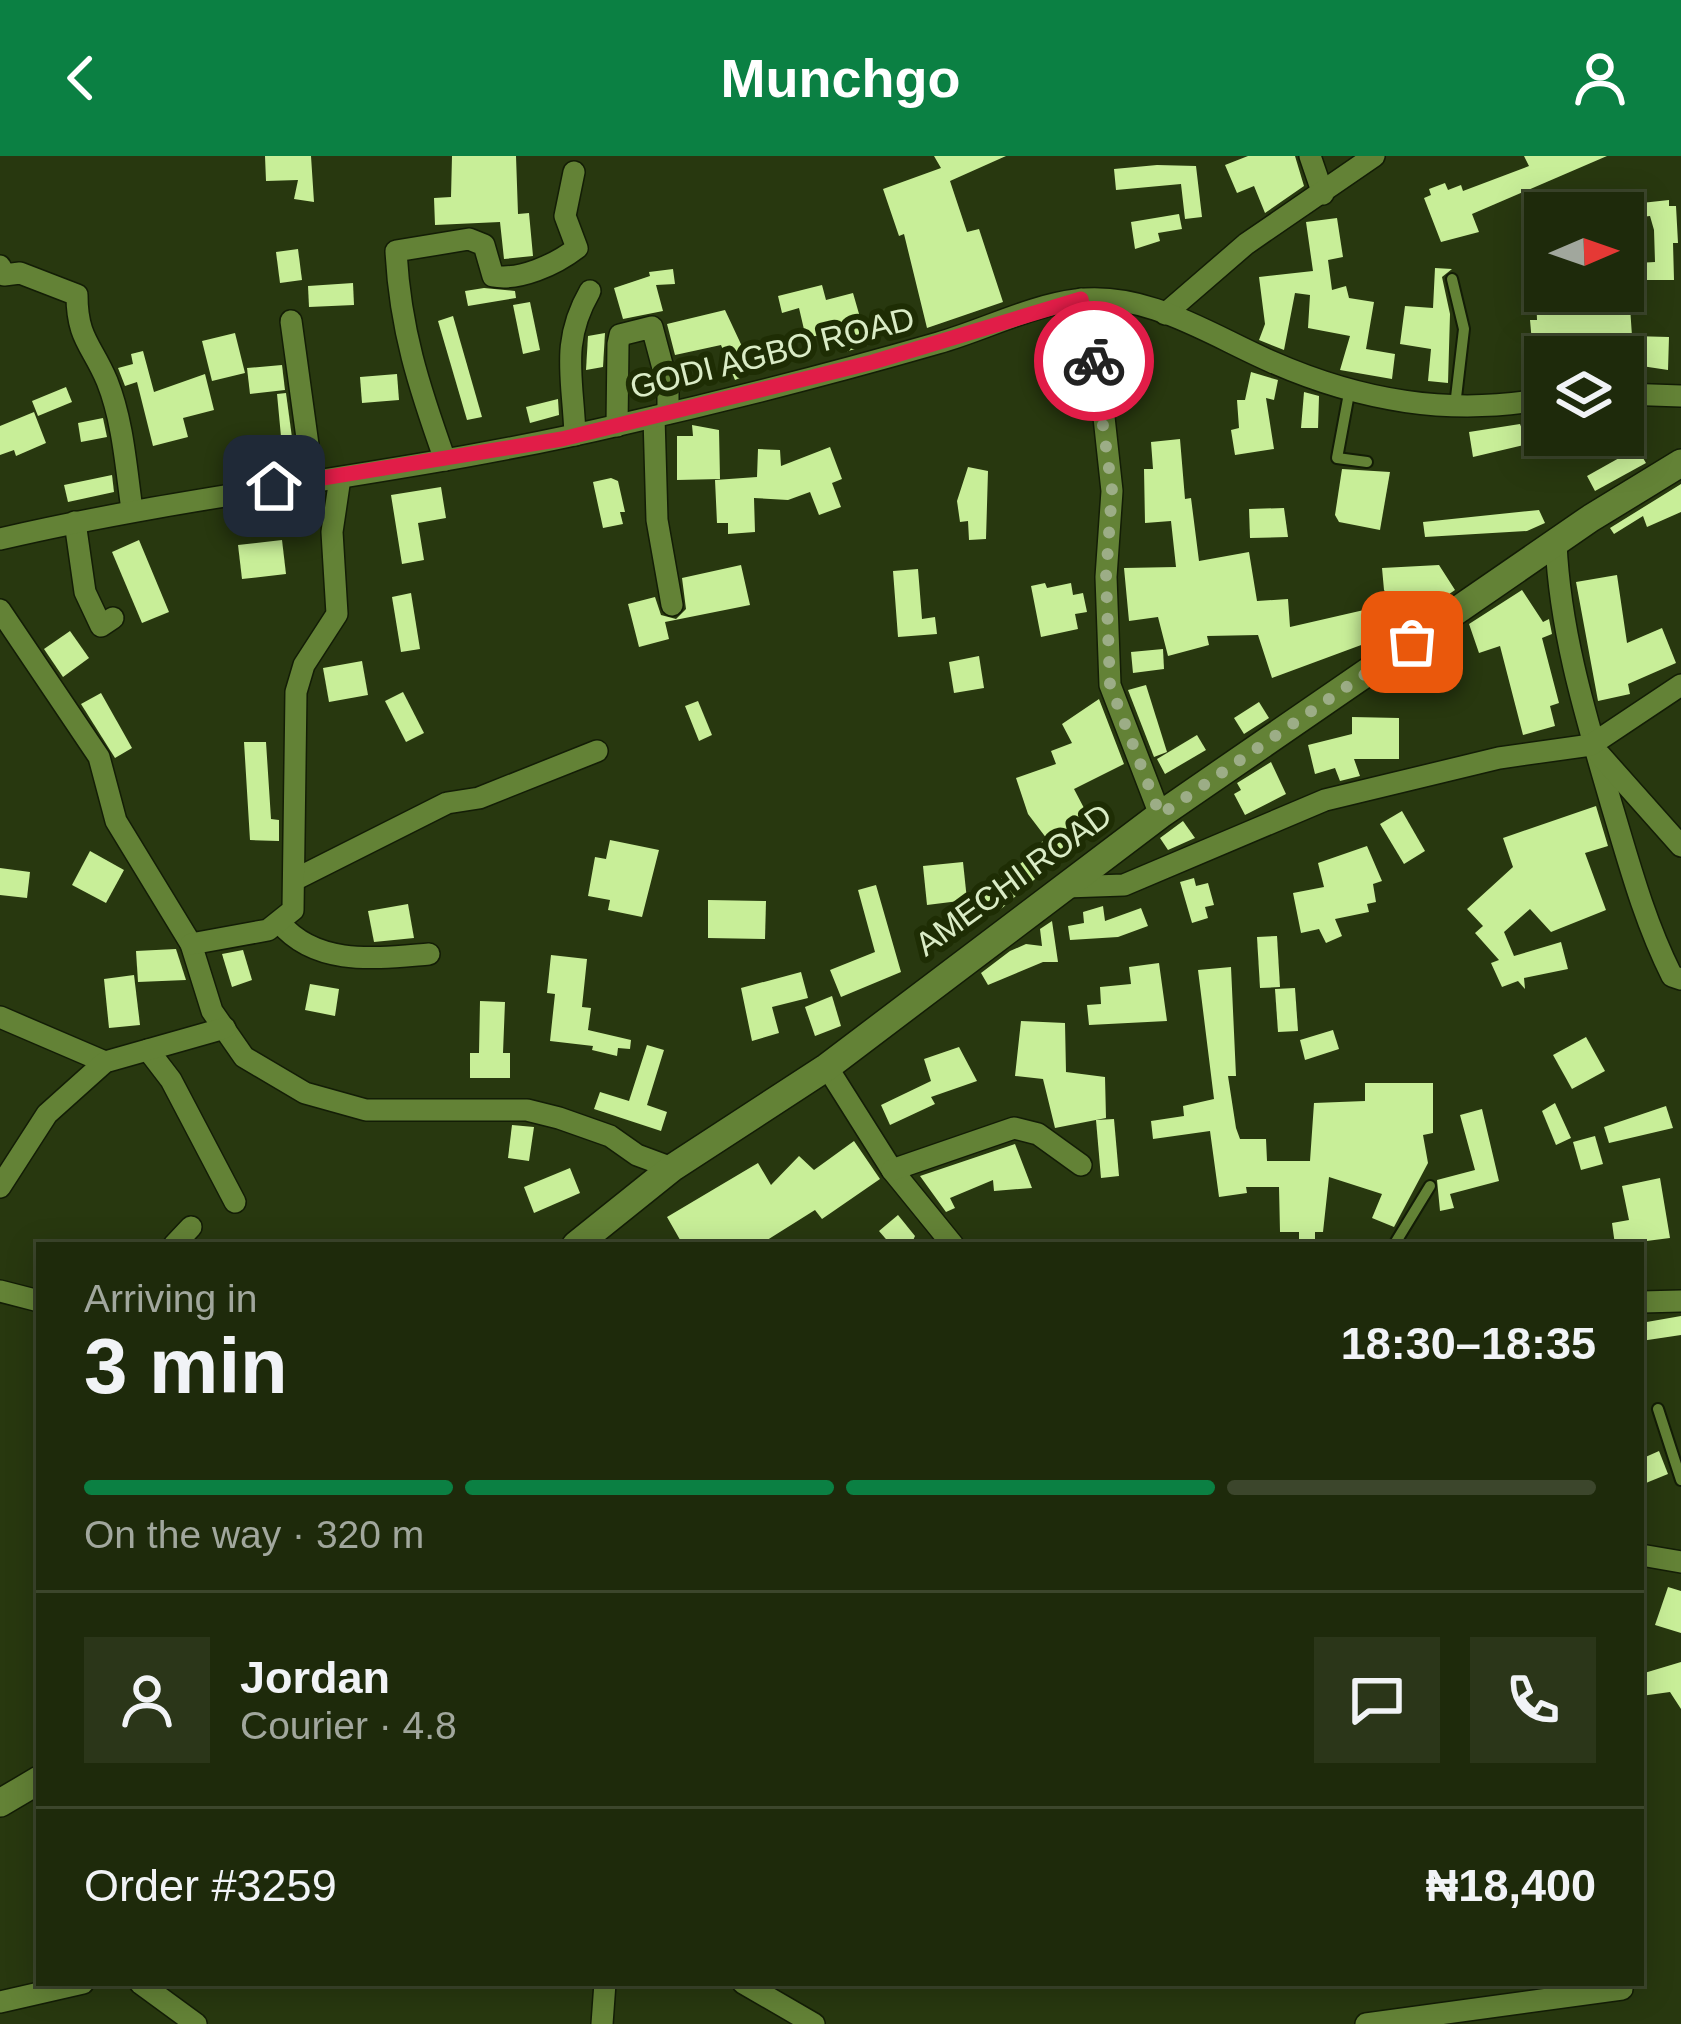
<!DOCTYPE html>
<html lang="en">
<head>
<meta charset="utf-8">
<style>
	body { margin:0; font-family:Arial,sans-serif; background:#2b3619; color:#f1f3f6; height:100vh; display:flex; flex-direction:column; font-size:45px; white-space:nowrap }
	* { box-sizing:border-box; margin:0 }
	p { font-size:39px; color:#a1a79d }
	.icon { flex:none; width:66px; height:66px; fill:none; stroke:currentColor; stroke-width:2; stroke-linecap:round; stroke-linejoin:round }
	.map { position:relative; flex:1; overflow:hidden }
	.side { position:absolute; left:36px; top:1086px; width:1608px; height:744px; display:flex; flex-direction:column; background:#1e2a0b; border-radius:0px; box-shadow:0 6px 30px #0003,0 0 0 3px #3c462c }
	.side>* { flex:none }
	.needle { width:78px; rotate:88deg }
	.controls { position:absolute; left:1524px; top:36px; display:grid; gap:24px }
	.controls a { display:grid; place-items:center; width:120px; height:120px; border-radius:0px; background:#1e2a0b; box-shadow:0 6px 30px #0003,0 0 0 3px #3c462c; font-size:60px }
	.pin { position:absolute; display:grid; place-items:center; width:102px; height:102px; color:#fff; margin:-51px; border-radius:24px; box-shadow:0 6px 18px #0006 }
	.courier { position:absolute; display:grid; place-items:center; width:120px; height:120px; margin:-60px; border:9px solid #e11d48; border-radius:50%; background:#fff; color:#222; box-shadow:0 3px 15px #0007 }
	.head em { font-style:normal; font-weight:600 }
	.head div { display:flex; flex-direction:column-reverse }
	.head { display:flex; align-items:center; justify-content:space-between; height:204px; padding:0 48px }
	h1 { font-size:78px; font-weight:600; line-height:90px }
	.bar { display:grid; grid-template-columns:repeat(4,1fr); gap:18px 12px; align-content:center; height:144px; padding:0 48px }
	.bar i { height:15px; border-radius:9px; background:#3c462c }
	.bar .on { background:#0b8043 }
	.bar p { grid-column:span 4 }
	.line { display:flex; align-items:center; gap:30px; padding:0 48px; border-top:3px solid #3c462c }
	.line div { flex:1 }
	.round { display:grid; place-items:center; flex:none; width:126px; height:126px; border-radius:0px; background:#2b3619 }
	header { display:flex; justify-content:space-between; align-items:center; height:156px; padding:0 48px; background:#0b8043; color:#fff; font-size:54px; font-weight:600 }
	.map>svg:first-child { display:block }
</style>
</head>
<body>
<header><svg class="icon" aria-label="back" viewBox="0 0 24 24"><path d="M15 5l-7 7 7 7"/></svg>Munchgo<svg class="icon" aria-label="person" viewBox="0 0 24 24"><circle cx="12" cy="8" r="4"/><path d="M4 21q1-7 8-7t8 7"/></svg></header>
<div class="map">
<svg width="1681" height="1868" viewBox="0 0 1681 1868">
	<rect width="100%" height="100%" fill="#28380f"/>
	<g fill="#c8ee98">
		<path d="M265 0H311L314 46 294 43 298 24 266 25Z"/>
		<path d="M452 0H516L518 58 529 57 533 100 504 103 500 66 435 69 434 42 451 41Z"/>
		<path d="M934 0H1006L950 25 967 76 979 73 1003 146 927 172 904 78 899 80 883 33 941 12Z"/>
		<path d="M1248 0H1295L1304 30 1265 57 1254 30 1237 37 1225 9Z"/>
		<path d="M1524 0H1607L1472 58 1479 76 1441 86 1424 42 1431 39 1429 33 1445 27 1448 34 1461 29 1463 35 1529 10Z"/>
		<path d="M1157 9 1196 10 1202 61 1185 63 1181 28 1116 34 1114 13Z"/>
		<path d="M1669 44V50H1676L1678 87H1673L1674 124H1637V107L1655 106 1654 74 1650 60 1623 63V49Z"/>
		<path d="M1179 58 1182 73 1158 77 1160 85 1135 93 1131 66Z"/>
		<path d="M1337 62 1343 101 1328 104 1332 134 1346 130 1349 142 1374 146 1366 193 1395 198 1392 223 1340 214 1350 180 1308 172 1310 139 1295 137 1284 194 1259 184 1265 168 1259 121 1313 115 1306 66Z"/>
		<path d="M298 93 302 124 280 127 276 96Z"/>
		<path d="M1435 112 1452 113 1442 121 1450 158 1448 227 1428 225 1431 193 1400 188 1405 150 1433 152Z"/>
		<path d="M673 113 675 128 656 129 663 155 623 163 614 132 650 120 649 116Z"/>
		<path d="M353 127 354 149 309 151 308 130Z"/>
		<path d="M822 129 826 144 853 137 868 189 845 196 839 175 806 182 799 152 782 157 778 140Z"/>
		<path d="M484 132 515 135 516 142 468 150 465 135Z"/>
		<path d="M1536 135 1629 136 1632 180 1669 181 1668 214 1635 209 1637 197 1533 198 1530 164H1537Z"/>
		<path d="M530 146 540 194 523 198 513 149Z"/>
		<path d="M725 154 754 216 735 224 721 189 675 199 667 168Z"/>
		<path d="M453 160 482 261 467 264 438 165Z"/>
		<path d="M235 177 245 217 212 225 202 185Z"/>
		<path d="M605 177 603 211 586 214 588 180Z"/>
		<path d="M143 195 154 236 205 218 214 254 183 262 188 281 153 290 137 226 125 230 118 212 133 208 131 198Z"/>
		<path d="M282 209 285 234 250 238 247 212Z"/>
		<path d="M1251 216 1278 224 1274 244 1266 242 1274 293 1235 299 1231 274 1239 272 1237 244H1245Z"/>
		<path d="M397 218 399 244 362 247 360 221Z"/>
		<path d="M66 231 72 246 38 260 32 245Z"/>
		<path d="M1304 236 1319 240 1318 272H1301Z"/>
		<path d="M286 237 293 289 292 302H283L277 238Z"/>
		<path d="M558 243 559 259 530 267 526 251Z"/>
		<path d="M34 256 46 287 16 300 14 294 0 299V270Z"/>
		<path d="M103 262 107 281 81 286 78 267Z"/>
		<path d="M1520 268 1528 288 1473 301 1469 276Z"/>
		<path d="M692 269 719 274 720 323 677 324V280H693Z"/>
		<path d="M1180 283 1185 343 1191 342 1199 405 1249 396 1257 445 1288 443 1290 471 1364 454 1372 485 1272 522 1258 479 1207 480 1209 489 1168 500 1158 461 1129 465 1124 412 1176 411 1171 365 1145 367 1144 313H1153L1151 286Z"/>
		<path d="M830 291 842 323 832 327 841 351 819 359 810 336 788 344 754 342 755 376 728 378V367H717L715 324 757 321 758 293 780 294 781 310Z"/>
		<path d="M1637 292 1646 307 1595 335 1587 320Z"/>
		<path d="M968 311 988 315 986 383 969 384 968 365 960 366 957 345Z"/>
		<path d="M1342 313 1390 316 1380 374 1339 366 1335 359Z"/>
		<path d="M112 319 114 336 68 346 64 329Z"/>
		<path d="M611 322 618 325 625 356H620L623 368 603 372 593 326Z"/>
		<path d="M1681 328V356L1647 371 1643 360 1614 378 1610 372Z"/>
		<path d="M441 331 446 362 418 367 424 404 402 408 391 339Z"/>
		<path d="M1284 352 1288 381 1250 382 1249 353Z"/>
		<path d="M1539 354 1545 367 1527 375 1425 381 1423 366Z"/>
		<path d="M139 384 169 456 142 467 112 396Z"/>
		<path d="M282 384 286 418 242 423 238 389Z"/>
		<path d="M741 409 750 449 665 466 669 483 639 491 628 448 655 441 661 459 676 463 686 453 682 422Z"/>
		<path d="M1439 409 1455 434 1420 458 1409 462 1408 454 1398 455 1384 434 1382 412Z"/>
		<path d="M918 413 922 463 935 461 937 478 898 481 893 415Z"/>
		<path d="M1617 419 1627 487 1662 472 1676 507 1628 528 1630 538 1598 545 1576 426Z"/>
		<path d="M1045 427 1047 432 1071 427 1073 439 1083 437 1087 456 1075 458 1078 473 1041 481 1031 430Z"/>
		<path d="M1522 434 1543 466 1549 463 1552 478 1542 482 1559 547 1550 550 1555 570 1523 579 1500 490 1479 497 1469 468Z"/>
		<path d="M411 437 420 493 401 496 392 441Z"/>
		<path d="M70 475 89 502 63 521 44 493Z"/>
		<path d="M1163 493 1164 513 1133 517 1131 496Z"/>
		<path d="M979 500 984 532 954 537 949 506Z"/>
		<path d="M362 505 368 539 329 546 323 512Z"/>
		<path d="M1146 529 1167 596 1154 601 1128 534Z"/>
		<path d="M403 536 424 577 406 586 385 545Z"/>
		<path d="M101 537 132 592 115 602 81 548Z"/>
		<path d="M1099 543 1124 608 1074 633 1095 673 1076 683 1081 689 1046 713 1038 688 1047 683 1028 658 1016 622 1056 608 1051 595 1072 587 1062 568Z"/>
		<path d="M698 545 712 579 699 585 685 550Z"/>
		<path d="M1259 546 1269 562 1244 578 1234 562Z"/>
		<path d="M1352 561 1399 562V603H1354L1360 620 1340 625 1335 612 1315 618 1308 589 1352 578Z"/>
		<path d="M1197 579 1206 594 1165 618 1157 603Z"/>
		<path d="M244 586H266L271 663 279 664V685L250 684Z"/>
		<path d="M1271 606 1286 638 1245 659 1234 638 1241 634 1237 627Z"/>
		<path d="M1596 650 1608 690 1585 697 1606 754 1551 776 1530 753 1504 776 1514 800 1561 786 1568 813 1524 822 1525 833 1518 825 1502 831 1491 807 1499 804 1475 777 1483 770 1467 753 1513 711 1503 682Z"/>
		<path d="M1402 655 1425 695 1404 708 1380 668Z"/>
		<path d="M1183 665 1195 682 1168 694 1160 682Z"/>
		<path d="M610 684 659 694 642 761 608 754 610 744 588 740 595 701 606 703Z"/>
		<path d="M1367 690 1382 725 1373 728 1376 746 1367 748 1369 756 1335 763 1342 780 1326 787 1319 773 1301 777 1293 737 1324 731 1318 707Z"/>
		<path d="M90 695 124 714 106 747 72 729Z"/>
		<path d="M1029 701 1043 716 1000 754 995 749 940 793 928 778Z"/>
		<path d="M963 706 967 744 927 749 923 710Z"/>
		<path d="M0 712 30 716 27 742 0 739Z"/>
		<path d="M1194 722 1196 730 1208 727 1214 749 1205 751 1208 762 1192 767 1180 726Z"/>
		<path d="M876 729 901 816 841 841 830 814 875 796 858 734Z"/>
		<path d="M708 744 766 745 765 783 708 782Z"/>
		<path d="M408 748 414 782 374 786 368 755Z"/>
		<path d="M1103 750 1105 765 1141 752 1148 770 1118 781 1070 784 1068 770 1084 767 1083 756Z"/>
		<path d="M1052 765 1058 806H1043L988 829 981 817 1010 795 1026 788 1042 790 1040 773Z"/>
		<path d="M1277 780 1280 831 1260 832 1257 781Z"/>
		<path d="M176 793 186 824 138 826 136 795Z"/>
		<path d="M243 794 252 824 232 831 222 798Z"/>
		<path d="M551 799 587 803 582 851 591 852 588 874 631 884 630 893 618 892 617 900 592 894 593 890 550 885 555 838 547 837Z"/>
		<path d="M1159 807 1167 865 1089 869 1087 849 1101 848 1100 831 1131 828 1129 811Z"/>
		<path d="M1231 811 1236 920H1228L1236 972 1240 983H1266L1267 1005H1310L1314 947 1365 945V927H1433V977L1423 979 1428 1007 1394 1071 1372 1062 1382 1038 1329 1021 1323 1076H1315V1089H1299V1076H1280L1279 1031H1246L1247 1037 1219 1041 1210 975 1153 983 1151 965 1184 960 1183 950 1214 943 1198 814Z"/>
		<path d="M801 816 808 842 772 851 779 877 752 885 741 832Z"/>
		<path d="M134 819 140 869 109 872 104 823Z"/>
		<path d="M310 828 339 833 335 860 305 854Z"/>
		<path d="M1295 832 1298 875 1278 876 1275 833Z"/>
		<path d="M832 840 841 870 815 880 805 851Z"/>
		<path d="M480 845 505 846 503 897H510V922H470V897H479Z"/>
		<path d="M1021 865 1065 867 1066 916 1105 921 1106 962 1055 972 1043 923 1015 920Z"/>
		<path d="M1333 874 1339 893 1305 904 1300 884Z"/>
		<path d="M1586 881 1605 915 1572 933 1553 899Z"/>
		<path d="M647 889 664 894 647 949 667 956 661 975 594 953 600 936 629 945Z"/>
		<path d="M959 891 977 925 931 941 935 948 890 969 881 949 931 925 924 903Z"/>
		<path d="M1555 947 1571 982 1556 989 1542 955Z"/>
		<path d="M1666 950 1673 972 1609 987 1604 971Z"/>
		<path d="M1482 953 1499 1025 1450 1038 1454 1052 1440 1055 1437 1024 1475 1014 1460 959Z"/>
		<path d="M1114 963 1119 1020 1101 1022 1096 964Z"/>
		<path d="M512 969 534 971 529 1005 508 1002Z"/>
		<path d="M1595 980 1603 1008 1581 1014 1573 986Z"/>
		<path d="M854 985 880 1023 822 1063 815 1054 759 1089H683L667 1061 758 1007 771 1029 799 1000 814 1014Z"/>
		<path d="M1015 988 1032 1032 994 1035 993 1024 950 1042 955 1052 946 1056 920 1020Z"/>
		<path d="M570 1012 580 1037 534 1057 524 1031Z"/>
		<path d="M1660 1022 1670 1082 1615 1089 1612 1067 1629 1064 1622 1030Z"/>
		<path d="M898 1059 915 1080 911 1089H891L879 1075Z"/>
		<path d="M1681 1160V1179L1641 1185V1167Z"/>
		<path d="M1659 1295 1668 1318 1641 1329V1303Z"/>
		<path d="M1668 1431 1681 1435V1477L1655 1469Z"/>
		<path d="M1681 1506V1553L1670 1536 1641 1540V1518Z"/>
	</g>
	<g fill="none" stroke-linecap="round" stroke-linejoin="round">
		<g stroke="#131d06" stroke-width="14">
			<g id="lane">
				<path d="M1452 123 1464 173 1455 250"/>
				<path d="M1350 232 1337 302 1367 306"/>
				<path d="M1394 1089 1430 1030"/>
				<path d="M1658 1253 1681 1324"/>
			</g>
		</g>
		<g stroke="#131d06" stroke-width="24">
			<g id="street">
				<path d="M1310 0 1323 38"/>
				<path d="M0 110 4 119 20 117 77 139C77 183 92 189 107 225 123 265 126 311 132 354"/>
				<path d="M1081 143 1103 252 1112 335 1106 421 1110 529 1160 659"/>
				<path d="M1165 158 1246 88 1374 0"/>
				<path d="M291 165 308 289 305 327"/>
				<path d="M1623 238 1681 240"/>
				<path d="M654 261 657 364 672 449"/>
				<path d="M617 270 618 188 620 179 652 171 668 231V257"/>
				<path d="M575 279C573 222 560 187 590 135"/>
				<path d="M445 304C419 231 400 173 396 95L469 83 484 89 493 120C519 125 555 109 577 92L565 60 574 16"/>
				<path d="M75 366 85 436 101 470 113 462"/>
				<path d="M0 383C206 335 417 317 623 268 728 244 834 217 938 187 984 174 1029 150 1076 144 1147 135 1210 179 1272 206 1361 245 1449 260 1545 243"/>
				<path d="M1556 387C1560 477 1586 561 1611 647 1629 707 1644 764 1672 820L1681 823"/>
				<path d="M0 454 99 601 116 665 191 788 212 855 244 901 305 937 366 954H527L559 962 610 980 637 999 672 1012"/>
				<path d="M1600 599 1681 690"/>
				<path d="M296 723 447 647 479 642 597 595"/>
				<path d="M1066 731 1124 729 1325 644 1499 602 1591 589 1681 529"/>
				<path d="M280 767C317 811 378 802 429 798"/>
				<path d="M191 788 268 774 293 754 296 536 304 509 337 458 332 376 340 322"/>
				<path d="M0 861 105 906"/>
				<path d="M148 894 171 924 235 1046"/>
				<path d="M827 911 892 1014 953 1089"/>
				<path d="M892 1014 1014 972 1038 978 1081 1009"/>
				<path d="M0 1031 47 958 105 906 225 872"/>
				<path d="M174 1089 191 1071"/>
				<path d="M0 1135 39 1145"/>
				<path d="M1641 1146 1681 1145"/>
				<path d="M1641 1399 1681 1406"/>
				<path d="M140 1827 196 1868"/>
				<path d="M743 1827 814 1868"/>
				<path d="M0 1846 83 1827"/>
				<path d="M602 1868 605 1827"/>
				<path d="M1366 1868 1622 1833"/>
			</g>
		</g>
		<g stroke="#131d06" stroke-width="30">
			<g id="secondary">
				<path d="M576 1089 672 1012 827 911 1160 659 1591 362 1681 307"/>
				<path d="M0 1647 39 1624"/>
			</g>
		</g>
		<use href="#lane" stroke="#638236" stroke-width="10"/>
		<use href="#street" stroke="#638236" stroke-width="21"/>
		<use href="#secondary" stroke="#638236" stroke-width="27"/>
	</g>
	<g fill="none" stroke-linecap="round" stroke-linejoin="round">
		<path stroke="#9cad86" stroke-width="12" stroke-dasharray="0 21.6" d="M1094 205 1112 334 1106 421 1110 529 1160 659 1412 486"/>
		<path stroke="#e11d48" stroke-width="15" d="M274 330 562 283 873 206 1081 143 1094 205"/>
	</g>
	<g text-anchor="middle" stroke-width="12" stroke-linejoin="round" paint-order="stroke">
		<g font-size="33" fill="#daecc6" stroke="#1e2d04">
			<text transform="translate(772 196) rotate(-14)" y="12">GODI AGBO ROAD</text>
			<text transform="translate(1013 723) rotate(-36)" y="12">AMECHI ROAD</text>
		</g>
	</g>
</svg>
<div class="controls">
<a><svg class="needle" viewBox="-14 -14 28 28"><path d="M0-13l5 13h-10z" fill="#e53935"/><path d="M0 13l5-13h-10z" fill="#a1a79d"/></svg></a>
<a><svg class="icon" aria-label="layers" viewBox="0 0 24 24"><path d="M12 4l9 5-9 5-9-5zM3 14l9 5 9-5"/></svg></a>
</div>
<div class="pin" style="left:1412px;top:486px;background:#ea580c"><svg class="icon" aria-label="bag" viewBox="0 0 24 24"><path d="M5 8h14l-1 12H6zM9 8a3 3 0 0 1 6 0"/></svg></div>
<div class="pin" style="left:274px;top:330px;background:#1f2937"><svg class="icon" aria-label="home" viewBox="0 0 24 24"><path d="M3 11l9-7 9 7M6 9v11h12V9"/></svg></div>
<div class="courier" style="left:1094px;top:205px"><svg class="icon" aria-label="bike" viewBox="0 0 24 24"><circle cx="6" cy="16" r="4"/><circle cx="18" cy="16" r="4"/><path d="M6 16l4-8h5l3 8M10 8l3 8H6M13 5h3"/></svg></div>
<section class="side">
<div class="head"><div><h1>3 min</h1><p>Arriving in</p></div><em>18:30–18:35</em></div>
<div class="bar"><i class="on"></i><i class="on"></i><i class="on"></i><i></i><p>On the way · 320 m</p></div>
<div class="line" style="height:216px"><a class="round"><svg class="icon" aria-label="person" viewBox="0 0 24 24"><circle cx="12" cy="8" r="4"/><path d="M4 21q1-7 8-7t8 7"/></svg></a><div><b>Jordan</b><p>Courier · 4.8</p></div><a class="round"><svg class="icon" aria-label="chat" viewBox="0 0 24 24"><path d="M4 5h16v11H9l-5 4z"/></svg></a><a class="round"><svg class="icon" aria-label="phone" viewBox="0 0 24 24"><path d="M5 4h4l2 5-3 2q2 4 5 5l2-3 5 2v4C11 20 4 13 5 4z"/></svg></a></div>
<div class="line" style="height:156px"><div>Order #3259</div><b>₦18,400</b></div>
</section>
</div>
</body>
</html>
